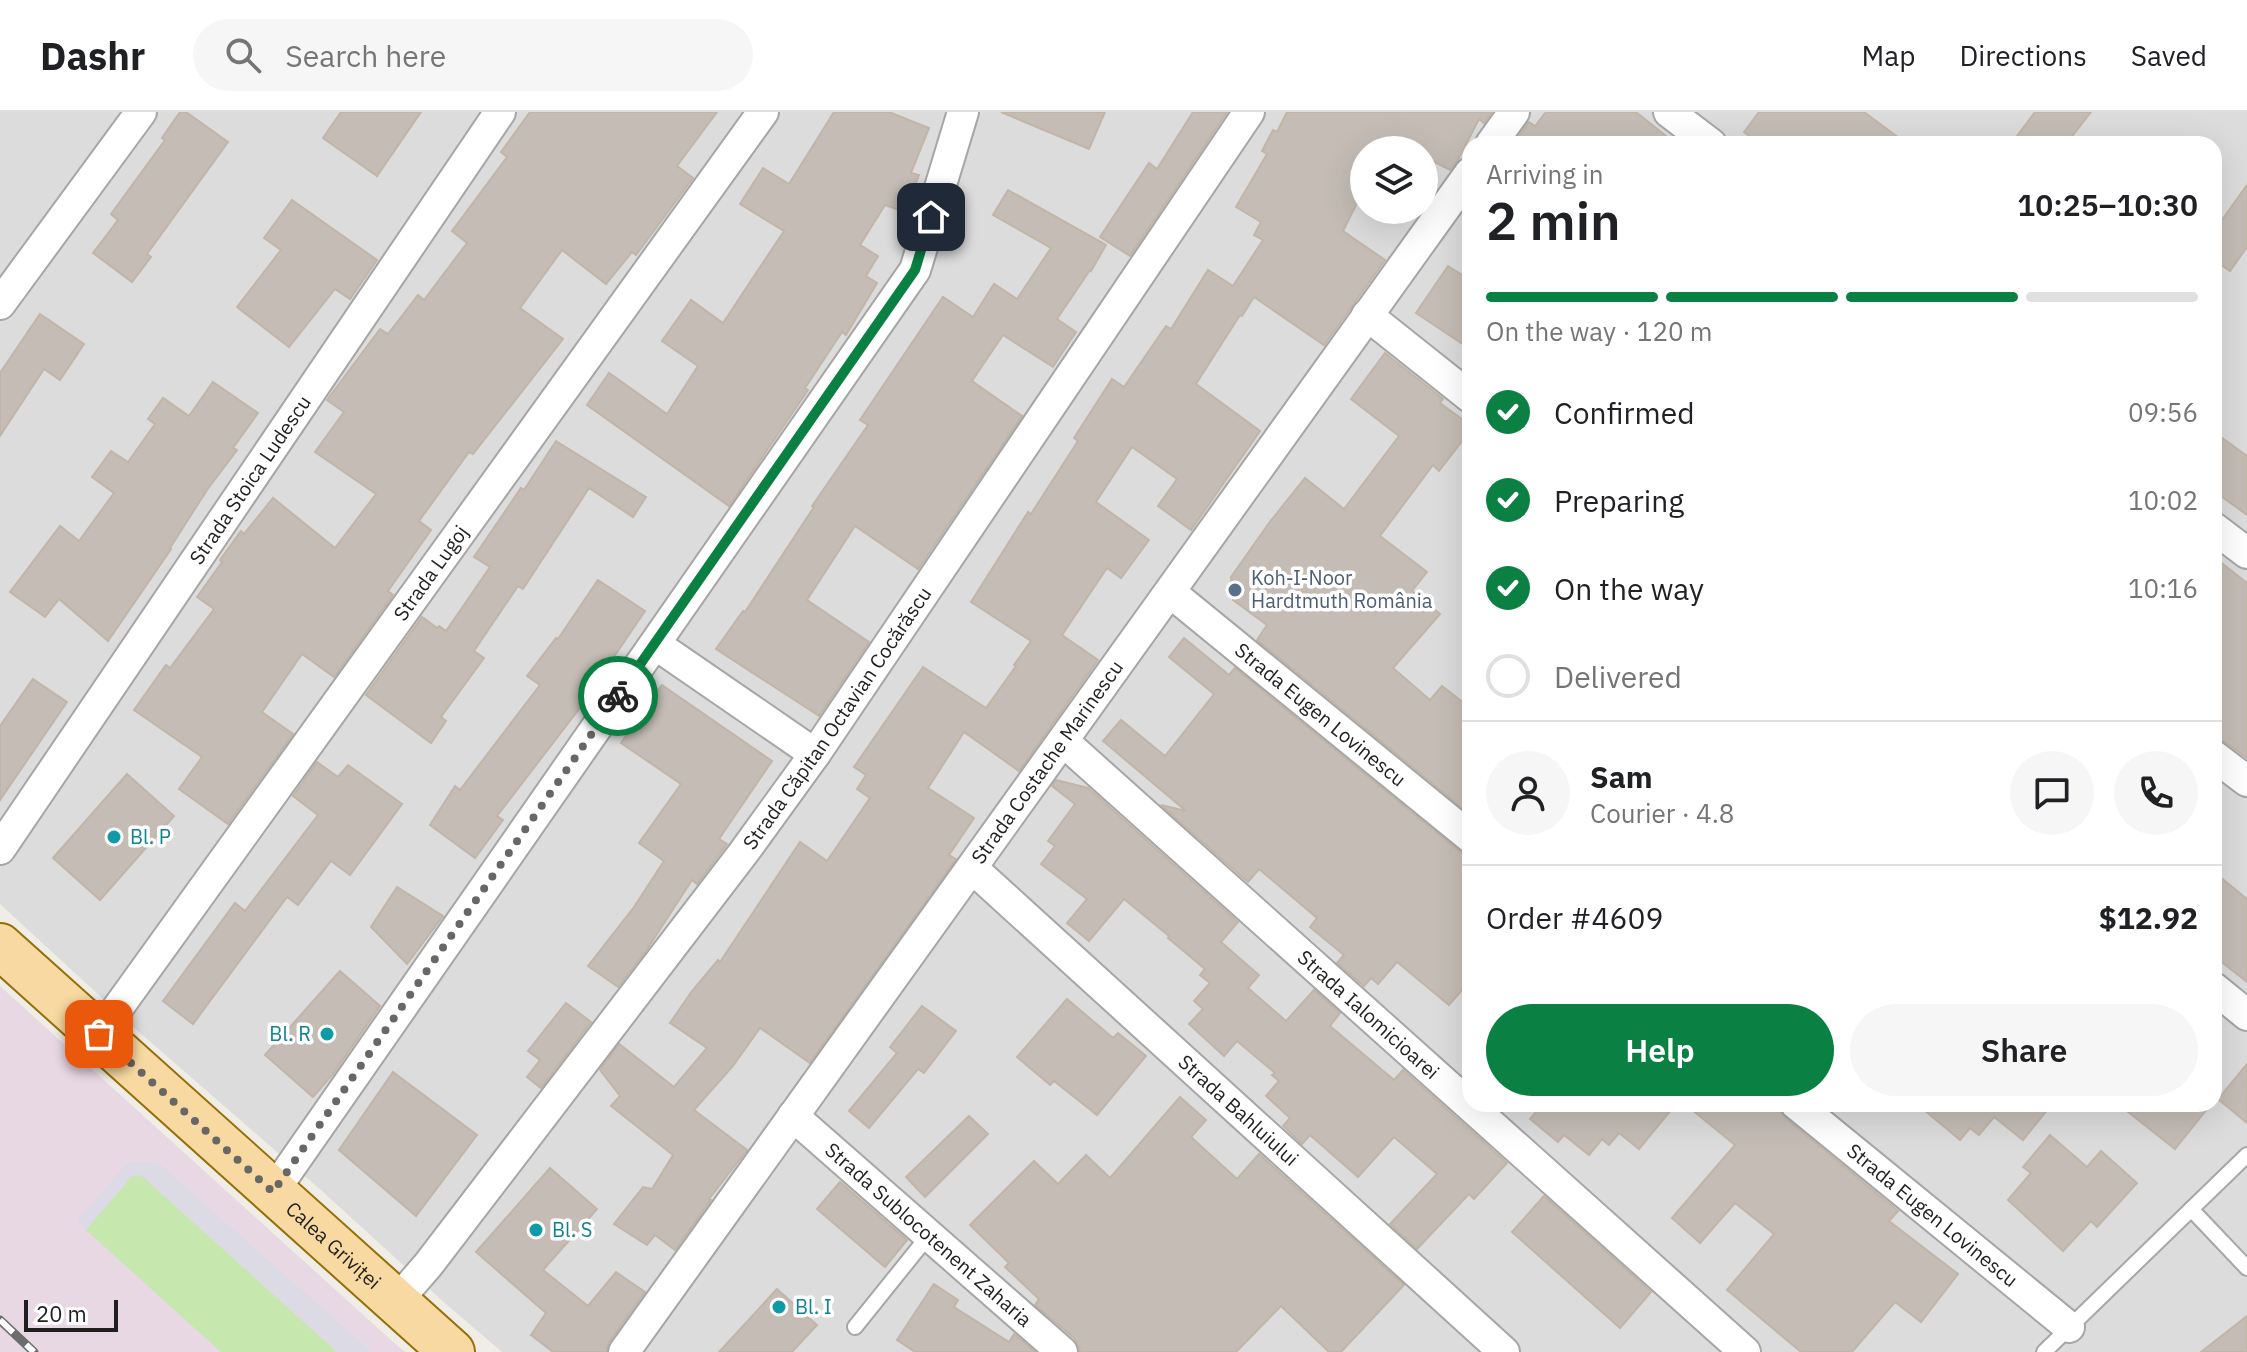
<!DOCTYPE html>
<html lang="en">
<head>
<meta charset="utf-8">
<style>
	body { margin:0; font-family:"IBM Plex Sans",sans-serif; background:#f6f6f6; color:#202124; height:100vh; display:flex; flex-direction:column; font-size:30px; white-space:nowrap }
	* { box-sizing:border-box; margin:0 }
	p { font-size:26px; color:#757577 }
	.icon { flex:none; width:44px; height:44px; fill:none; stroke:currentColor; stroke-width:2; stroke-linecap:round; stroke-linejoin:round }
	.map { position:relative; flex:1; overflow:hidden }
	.side { position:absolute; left:1462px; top:24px; width:760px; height:976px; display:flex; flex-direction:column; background:#fff; border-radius:24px; box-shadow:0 8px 32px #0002 }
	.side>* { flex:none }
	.buttons { position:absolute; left:1350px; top:24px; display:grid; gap:16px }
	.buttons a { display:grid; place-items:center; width:88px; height:88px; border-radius:50%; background:#fff; box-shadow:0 8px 32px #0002; font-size:40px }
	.scale { position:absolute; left:24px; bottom:20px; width:94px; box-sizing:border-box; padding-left:8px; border:4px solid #1f1f1f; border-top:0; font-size:22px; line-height:28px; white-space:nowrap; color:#1f1f1f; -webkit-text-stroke:6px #fff; paint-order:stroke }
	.pin { position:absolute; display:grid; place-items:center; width:68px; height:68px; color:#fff; margin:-34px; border-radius:16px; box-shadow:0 4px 12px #0006 }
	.courier { position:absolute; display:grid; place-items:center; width:80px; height:80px; margin:-40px; border:6px solid #0b8043; border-radius:50%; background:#fff; color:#222; box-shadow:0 2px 10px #0007 }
	.head em { font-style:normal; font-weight:600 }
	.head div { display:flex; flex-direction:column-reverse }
	.head { display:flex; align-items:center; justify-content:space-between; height:136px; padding:0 24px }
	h1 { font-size:52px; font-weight:600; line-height:60px }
	.bar { display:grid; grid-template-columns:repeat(4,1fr); gap:12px 8px; align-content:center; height:96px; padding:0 24px }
	.bar i { height:10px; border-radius:6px; background:#e0e0e0 }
	.bar .selected { background:#0b8043 }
	.bar p { grid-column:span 4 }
	.line { display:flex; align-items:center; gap:20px; padding:0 24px; border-top:2px solid #e0e0e0 }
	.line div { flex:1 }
	.round { display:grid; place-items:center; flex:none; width:84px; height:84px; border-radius:42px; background:#f6f6f6 }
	ol { padding:0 24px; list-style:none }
	li { display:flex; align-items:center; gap:24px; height:88px }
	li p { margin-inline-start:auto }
	li .icon { padding:8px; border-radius:50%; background:#0b8043; color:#fff; stroke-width:4 }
	li:last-child { color:#757577 }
	li i { width:44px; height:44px; border:4px solid #e0e0e0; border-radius:50% }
	.button { display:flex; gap:16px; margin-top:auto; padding:16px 24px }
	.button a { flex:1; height:92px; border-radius:48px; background:#0b8043; color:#fff; font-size:32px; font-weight:600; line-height:92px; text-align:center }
	.button a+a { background:#f6f6f6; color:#202124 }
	header { display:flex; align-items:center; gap:48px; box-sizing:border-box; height:112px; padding:0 40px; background:#fff; border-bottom:2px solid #e0e0e0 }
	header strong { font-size:38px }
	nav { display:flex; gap:44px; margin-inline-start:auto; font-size:28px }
	.search { width:560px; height:72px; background:#f6f6f6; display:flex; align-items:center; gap:20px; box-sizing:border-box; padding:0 28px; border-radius:44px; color:#757577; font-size:30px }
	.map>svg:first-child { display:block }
</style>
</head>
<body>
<header>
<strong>Dashr</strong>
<div class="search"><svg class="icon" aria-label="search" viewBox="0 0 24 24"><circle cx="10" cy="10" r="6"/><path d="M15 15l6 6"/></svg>Search here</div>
<nav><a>Map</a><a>Directions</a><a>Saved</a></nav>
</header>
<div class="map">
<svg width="2247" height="1240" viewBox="0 0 2247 1240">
	<rect width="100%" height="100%" fill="#efede6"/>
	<path fill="#dddcdc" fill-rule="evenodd" d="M0 0H2247V1240H502L447 1193 322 1079 139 920 0 792ZM1470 32H2214V992H1470ZM1364 38H1424V98H1364Z"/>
	<path fill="#e8d8e4" d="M0 874 392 1229 405 1240H0Z"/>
	<path fill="#c6e7ad" d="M141 1063 337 1240H221L86 1118 132 1064Z"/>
	<path fill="#dbdae5" d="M156 1049 372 1240H337L141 1063 132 1064 86 1118 77 1109 127 1051Z"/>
	<g fill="#c4bcb5" stroke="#c1b5a8" stroke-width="2">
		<path d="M180 0H186L228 30 147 142 151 145 132 170 93 141 118 108 111 102 165 28 162 26Z"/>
		<path d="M341 0H421L377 64 323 26Z"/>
		<path d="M530 0H717L677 54 693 66 636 143 632 140 606 172 562 138 520 196 563 227 473 342 469 340 419 409 431 418 388 479 393 483 334 565 302 542 262 600 293 622 228 712 179 677 202 645 134 598 166 553 170 556 214 497 197 485 222 450 220 448 241 419 244 422 273 386 335 436 376 382 315 340 344 300 327 288 380 217 388 222 418 183 424 188 467 131 452 119 507 45 501 40Z"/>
		<path d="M834 0H889L929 16 911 61 919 63 905 100 885 93 860 133 878 144 866 164 877 171 846 223 842 220 805 276 808 278 729 394 587 293 609 261 667 302 698 254 662 229 691 188 723 211 784 119 740 92 763 56 789 72Z"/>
		<path d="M1001 0H1105L1089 37Z"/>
		<path d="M1193 0H1227L1130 144 1100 125 1149 51 1157 57Z"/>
		<path d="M1287 0H1492L1484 11 1479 7 1458 48 1450 58 1424 45V38H1411L1389 27 1384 38H1364V77L1343 119 1385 148 1324 233 1254 185 1242 204 1240 203 1196 272 1260 319 1191 418 1158 394 1177 367 1132 335 1096 390 1149 428 1121 466 1107 456 1062 523 1098 548 1019 659 964 620 928 676 974 706 949 743 956 747 810 951 760 916 733 954 694 998 747 1038 709 1087 711 1088 675 1138 655 1123 647 1133 614 1112 643 1075 652 1077 673 1043 611 994 620 984 600 958 619 932 674 975 707 936 670 911 692 879 718 848 720 850 800 730 827 749 870 686 857 677 866 663 854 655 923 555 986 596 1016 554 1014 553 1031 529 971 490 1028 400 1031 402 1078 329 1074 326 1112 267 1124 275 1166 214 1171 217 1208 158 1233 174 1263 128 1254 123 1261 110 1236 95 1267 42 1262 39 1273 18 1277 20Z"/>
		<path d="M1546 0H1636L1676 32H1513L1529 10 1535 14Z"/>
		<path d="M1759 0H1864L1907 32H1760L1744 20Z"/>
		<path d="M2035 0H2091L2066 32H2011Z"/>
		<path d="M2247 73V135L2230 159 2214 148V119Z"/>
		<path d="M1008 78 1106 133 1091 159 1090 158 1057 207 1076 220 1053 255 1003 223 972 269 1022 304 918 457 855 414 807 488 869 530 819 604 716 537 743 499 745 500 814 395 812 394 868 313 860 308 943 185 973 205 994 172 1017 187 1051 136 993 103Z"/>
		<path d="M292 88 377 148 350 187 335 177 289 235 237 195 281 138 264 126Z"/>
		<path d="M1448 154 1470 168V237L1416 201Z"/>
		<path d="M40 202 84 232 60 268 44 257 0 324V261Z"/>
		<path d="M1385 241 1443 287 1440 291 1470 313V319L1439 359 1433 353 1380 424 1427 460 1412 479 1440 502 1393 556 1430 588 1442 574 1470 596V702L1257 528 1267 513 1233 488 1231 465 1269 411 1305 366 1344 397 1399 324 1351 287Z"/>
		<path d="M213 270 258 301 233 336 237 338 207 378 170 436 171 437 108 529 59 487 45 505 10 480 60 414 79 429 114 381 92 365 111 339 128 350 155 312 148 307 163 286 189 304Z"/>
		<path d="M2214 320 2247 344V403L2214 379Z"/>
		<path d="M556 329 646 385 633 405 589 376 523 477 518 474 474 539 484 546 441 605 446 609 431 631 366 583 422 505 437 516 439 514 446 519 490 455 474 445 521 376 524 378Z"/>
		<path d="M2214 445 2247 471V646L2225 630 2214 626Z"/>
		<path d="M598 468 645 499 603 561 605 563 497 704 503 708 475 746 430 713 455 674 460 678 540 573 527 564 556 526 558 527Z"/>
		<path d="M1184 526 1229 563 1235 556 1459 739 1470 743V869L1449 893 1397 850 1378 872 1371 866 1364 874 1337 851 1344 843 1310 815 1317 806 1259 757 1248 770 1161 693 1186 699 1103 629 1121 608 1165 644 1214 582 1169 545Z"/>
		<path d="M33 567 67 590 0 688V614Z"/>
		<path d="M662 573 772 649 719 727 727 732 697 772 692 768 648 836 618 875 588 854 634 795 664 749 639 731 681 672 621 631Z"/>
		<path d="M317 650 338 665 348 653 402 692 350 763 331 749 298 793 287 785 193 912 163 889 235 791 245 799 318 703 293 684Z"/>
		<path d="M127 662 174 704 100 788 53 746Z"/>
		<path d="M1056 668 1088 676 1238 810 1221 830 1259 863 1248 876 1286 909 1314 878 1340 901 1330 914 1394 968 1403 958 1507 1051 1474 1087 1469 1082 1417 1137 1390 1112 1437 1062 1394 1025 1358 1065 1310 1023 1302 1032 1283 1014 1290 1006 1266 984 1279 969 1272 963 1275 961 1237 929 1224 944 1189 912 1203 897 1194 889 1210 871 1200 863 1205 857 1168 826 1169 824 1124 787 1089 829 1067 811 1087 787 1041 752 1055 734 1048 729 1075 692 1052 674Z"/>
		<path d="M2214 760 2247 787V870L2214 844Z"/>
		<path d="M397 775 443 804 407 852 371 815Z"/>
		<path d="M340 859 380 894 333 962 313 985 265 943Z"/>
		<path d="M1067 887 1113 926 1118 921 1146 944 1097 1003 1054 969 1050 973 1017 945Z"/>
		<path d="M566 891 591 910 541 976 527 965 540 948 528 939Z"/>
		<path d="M922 894 956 919 924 961 918 957 869 1016 849 999 897 941 890 935Z"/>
		<path d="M2247 952V1011L2218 987Z"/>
		<path d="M393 960 477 1023 416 1104 339 1038Z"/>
		<path d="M1180 985 1206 1008 1191 1025 1237 1067 1259 1042 1404 1173 1341 1240H1329L1281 1194 1236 1240H1080L1079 1234 1074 1226 1035 1193 1039 1187 1005 1155 1009 1151 970 1113 1034 1049 1058 1072 1086 1043 1110 1066Z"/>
		<path d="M1543 992H1676L1639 1037 1619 1021 1609 1033 1602 1027 1589 1043 1564 1023 1558 1030 1530 1007Z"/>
		<path d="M1685 992H1778L1780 999 1785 1006 1898 1099 1889 1109 1958 1162 1921 1210 1895 1190 1852 1240H1801L1727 1178 1774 1122 1735 1091 1700 1131 1672 1106 1735 1033Z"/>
		<path d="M1917 992H2052L2023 1028 1994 1005 1979 1023 1970 1016 1960 1028Z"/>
		<path d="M2118 992H2211L2175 1037Z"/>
		<path d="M969 1004 988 1022 925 1085 906 1065Z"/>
		<path d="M2050 1023 2087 1055 2101 1039 2137 1071 2097 1115 2091 1109 2063 1139 2008 1088 2031 1061 2023 1055Z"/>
		<path d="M550 1056 597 1097 543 1158 588 1194 616 1160 645 1180 609 1230 606 1240H553L531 1223 546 1201 476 1140Z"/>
		<path d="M840 1070 907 1128 885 1155 817 1097Z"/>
		<path d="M1544 1084 1651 1180 1620 1216 1512 1120Z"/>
		<path d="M934 1172 958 1188 954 1195 1009 1230 1014 1222 1035 1240H915L897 1228Z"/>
		<path d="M777 1177 817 1213 792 1240H719Z"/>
		<path d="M2247 1204V1240H2201Z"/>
	</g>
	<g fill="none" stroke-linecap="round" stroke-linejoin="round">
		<g stroke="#a6a6a6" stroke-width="18">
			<g id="service">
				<path d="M2191 1097 2247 1156"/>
				<path d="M855 1215 929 1123"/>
				<path d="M2044 1240 2247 1043"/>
			</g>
		</g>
		<g stroke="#a6a6a6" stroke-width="34">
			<g id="minor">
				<path d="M1669 0 1711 32"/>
				<path d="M1491 32 1514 0"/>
				<path d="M0 192 141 0"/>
				<path d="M1367 203 1470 285"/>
				<path d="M2214 416 2247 441"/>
				<path id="s1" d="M1170 480 1470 725"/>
				<path d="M655 532 815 642"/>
				<path id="s2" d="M1063 629 1745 1240"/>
				<path d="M2214 644 2247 669"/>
				<path id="s3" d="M0 737 500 0"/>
				<path id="s4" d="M972 756 1504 1240"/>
				<path d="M2214 876 2247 903"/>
				<path id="s5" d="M99 922 763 0"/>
				<path id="s6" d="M1796 992 2069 1215"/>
				<path id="s7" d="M793 1004 1062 1240"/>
				<path d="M273 1080 915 158 963 0"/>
				<path id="s8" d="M396 1190 428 1153 744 740 815 642 1249 0"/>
				<path id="s9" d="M624 1240 1470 61"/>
			</g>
		</g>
		<g stroke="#946e06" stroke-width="48">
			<g id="primary">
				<path id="s10" d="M0 834 452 1240"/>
			</g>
		</g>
		<use href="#service" stroke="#fff" stroke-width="14"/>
		<use href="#minor" stroke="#fff" stroke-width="30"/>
		<use href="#primary" stroke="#f8d9a1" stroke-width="44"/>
		<g stroke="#6d6d6d" stroke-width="9">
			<path id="rail" d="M0 1208 34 1240"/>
		</g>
		<use href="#rail" stroke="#fff" stroke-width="6" stroke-dasharray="18" stroke-linecap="butt"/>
	</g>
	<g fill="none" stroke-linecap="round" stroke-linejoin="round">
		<path stroke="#686765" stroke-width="8" stroke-dasharray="0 14.4" d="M99 922 273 1080 618 584"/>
		<path stroke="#0b8043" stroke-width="10" d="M618 584 915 158 931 105"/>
	</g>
	<circle fill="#5c6f8a" stroke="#fff" stroke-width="3" cx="1235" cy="478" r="8"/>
	<g fill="#0f9aa8" stroke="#fff" stroke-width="3">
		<circle cx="114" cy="725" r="8"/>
		<circle cx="327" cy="922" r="8"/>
		<circle cx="536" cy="1118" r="8"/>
		<circle cx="779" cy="1195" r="8"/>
	</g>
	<g text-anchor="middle" stroke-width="7" stroke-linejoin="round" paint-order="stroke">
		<g font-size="20" fill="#1f1f1f" stroke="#fff">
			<text dy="7" stroke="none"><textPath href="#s3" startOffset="446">Strada Stoica Ludescu</textPath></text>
			<text dy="7" stroke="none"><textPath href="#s5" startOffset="568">Strada Lugoj</textPath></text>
			<text dy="7" stroke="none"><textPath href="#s1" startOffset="194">Strada Eugen Lovinescu</textPath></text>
			<text dy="7" stroke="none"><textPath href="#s8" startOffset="732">Strada Căpitan Octavian Cocărăscu</textPath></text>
			<text dy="7" stroke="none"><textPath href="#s9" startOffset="726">Strada Costache Marinescu</textPath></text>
			<text dy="7" stroke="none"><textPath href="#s2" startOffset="410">Strada Ialomicioarei</textPath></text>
			<text dy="7" stroke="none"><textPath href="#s4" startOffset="360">Strada Bahluiului</textPath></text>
			<text dy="7" stroke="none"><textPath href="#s6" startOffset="176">Strada Eugen Lovinescu</textPath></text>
			<text dy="7" stroke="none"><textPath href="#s7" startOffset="180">Strada Sublocotenent Zaharia</textPath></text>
			<text dy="7" stroke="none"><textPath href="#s10" startOffset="448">Calea Griviței</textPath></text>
		</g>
		<g font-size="20" fill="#4e5e75" stroke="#fff" text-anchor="start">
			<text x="1251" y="473">Koh-I-Noor<tspan x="1251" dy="23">Hardtmuth România</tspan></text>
		</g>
		<g font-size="20" fill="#0d838f" stroke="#fff" text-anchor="start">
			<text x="130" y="732">Bl. P</text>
			<text x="311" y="929" text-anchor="end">Bl. R</text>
			<text x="552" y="1125">Bl. S</text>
			<text x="795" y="1202">Bl. I</text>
		</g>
	</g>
</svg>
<div class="buttons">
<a><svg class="icon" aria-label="layers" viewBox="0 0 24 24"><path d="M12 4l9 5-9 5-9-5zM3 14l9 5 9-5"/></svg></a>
</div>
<div class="scale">20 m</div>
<div class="pin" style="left:99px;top:922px;background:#ea580c"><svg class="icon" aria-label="bag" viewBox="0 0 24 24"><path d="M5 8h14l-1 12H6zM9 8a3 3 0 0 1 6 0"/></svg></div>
<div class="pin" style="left:931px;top:105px;background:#1f2937"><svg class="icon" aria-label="home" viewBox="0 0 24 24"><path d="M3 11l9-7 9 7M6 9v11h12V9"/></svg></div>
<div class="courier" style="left:618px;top:584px"><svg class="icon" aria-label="bike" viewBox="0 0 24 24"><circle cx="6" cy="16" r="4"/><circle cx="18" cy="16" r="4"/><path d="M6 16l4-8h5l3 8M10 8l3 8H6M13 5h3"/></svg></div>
<section class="side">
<div class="head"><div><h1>2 min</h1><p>Arriving in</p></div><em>10:25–10:30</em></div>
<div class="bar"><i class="selected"></i><i class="selected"></i><i class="selected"></i><i></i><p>On the way · 120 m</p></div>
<ol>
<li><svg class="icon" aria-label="check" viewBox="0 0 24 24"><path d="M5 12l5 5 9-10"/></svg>Confirmed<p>09:56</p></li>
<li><svg class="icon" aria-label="check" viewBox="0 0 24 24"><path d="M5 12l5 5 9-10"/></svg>Preparing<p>10:02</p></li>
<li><svg class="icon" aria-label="check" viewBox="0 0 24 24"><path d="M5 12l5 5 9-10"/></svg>On the way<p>10:16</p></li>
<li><i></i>Delivered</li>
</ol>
<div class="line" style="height:144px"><a class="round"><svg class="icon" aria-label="person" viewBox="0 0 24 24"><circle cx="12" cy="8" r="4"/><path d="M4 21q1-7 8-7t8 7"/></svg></a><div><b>Sam</b><p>Courier · 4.8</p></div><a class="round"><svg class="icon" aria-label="chat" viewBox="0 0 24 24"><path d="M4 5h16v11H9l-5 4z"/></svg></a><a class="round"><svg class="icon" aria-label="phone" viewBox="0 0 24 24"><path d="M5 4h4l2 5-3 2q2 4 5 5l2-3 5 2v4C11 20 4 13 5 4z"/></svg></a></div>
<div class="line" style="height:104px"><div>Order #4609</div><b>$12.92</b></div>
<div class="button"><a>Help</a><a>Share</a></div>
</section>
</div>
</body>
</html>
